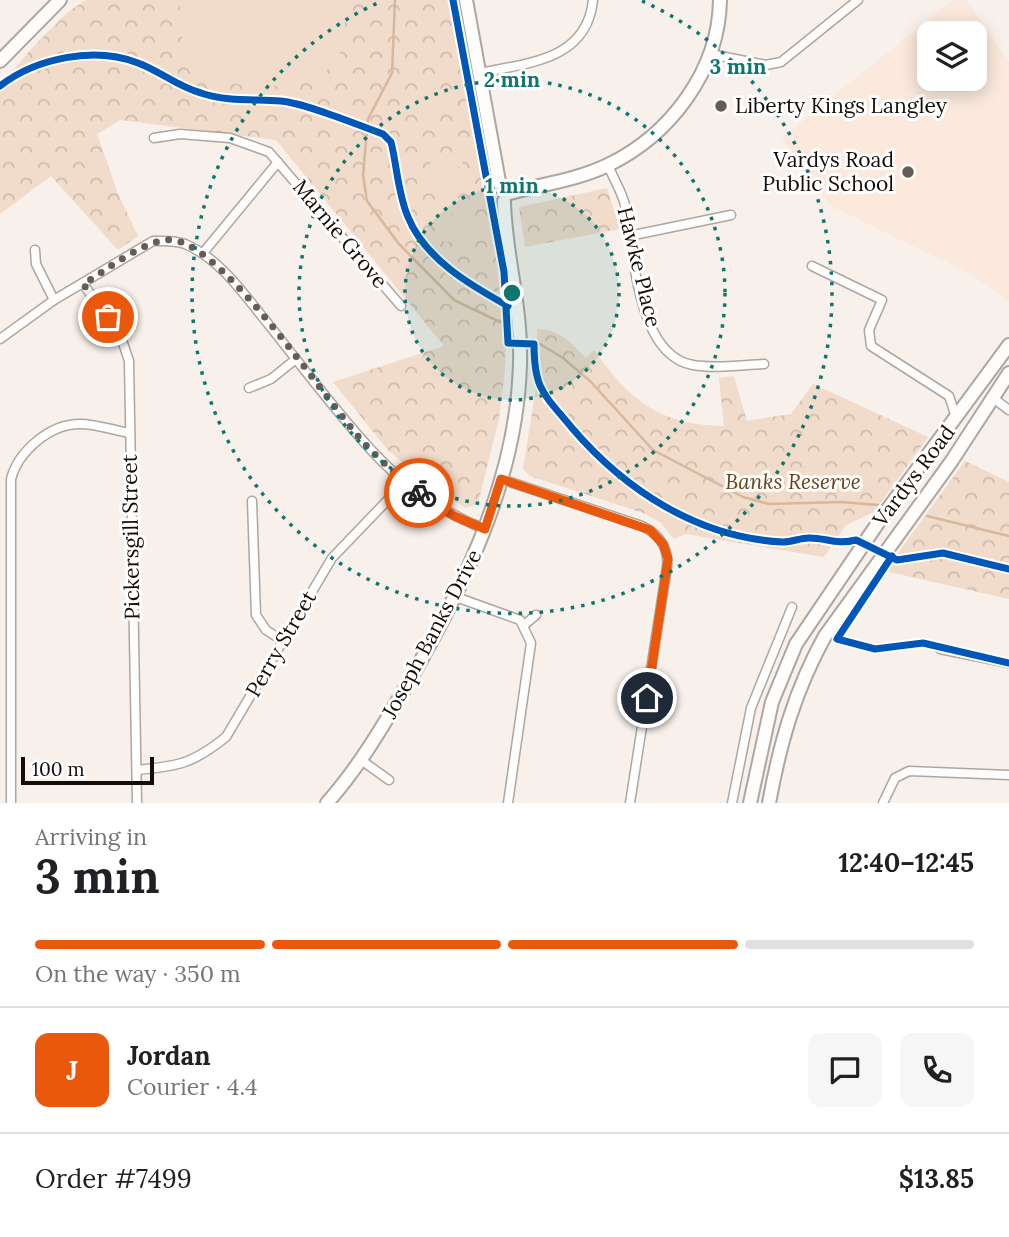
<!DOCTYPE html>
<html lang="en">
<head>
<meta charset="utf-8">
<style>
	body { margin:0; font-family:Lora,serif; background:#f6f6f6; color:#202124; height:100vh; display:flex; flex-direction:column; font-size:26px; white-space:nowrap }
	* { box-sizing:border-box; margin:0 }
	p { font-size:23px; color:#757577 }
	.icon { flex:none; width:38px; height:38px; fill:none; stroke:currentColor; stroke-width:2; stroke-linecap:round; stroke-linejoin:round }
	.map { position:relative; height:803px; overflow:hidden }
	.drawer { display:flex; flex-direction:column; background:#fff; flex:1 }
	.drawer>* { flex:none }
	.controls { position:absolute; left:917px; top:21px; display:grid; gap:14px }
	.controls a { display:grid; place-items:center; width:70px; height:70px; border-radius:14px; background:#fff; box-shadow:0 4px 18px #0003; font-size:35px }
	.scale { position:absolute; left:21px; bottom:18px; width:133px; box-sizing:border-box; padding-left:7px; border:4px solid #130d08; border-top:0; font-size:19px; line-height:24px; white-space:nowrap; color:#130d08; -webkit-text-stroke:5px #fff; paint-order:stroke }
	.pin { position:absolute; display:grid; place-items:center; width:60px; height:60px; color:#fff; margin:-30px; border:4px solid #fff; border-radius:50%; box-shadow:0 2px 7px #0007 }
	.courier { position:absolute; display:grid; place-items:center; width:70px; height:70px; margin:-35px; border:5px solid #ea580c; border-radius:50%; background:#fff; color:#222; box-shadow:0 2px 9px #0007 }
	.head em { font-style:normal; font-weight:800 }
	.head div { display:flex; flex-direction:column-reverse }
	.head { display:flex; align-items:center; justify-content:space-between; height:119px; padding:0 35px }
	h1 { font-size:46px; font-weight:800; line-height:52px }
	.bar { display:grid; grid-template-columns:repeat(4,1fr); gap:10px 7px; align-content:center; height:84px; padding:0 35px }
	.bar i { height:9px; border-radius:5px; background:#e0e0e0 }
	.bar .selected { background:#ea580c }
	.bar p { grid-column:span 4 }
	.line { display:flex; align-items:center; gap:18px; padding:0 35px; border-top:2px solid #e0e0e0 }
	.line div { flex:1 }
	.round { display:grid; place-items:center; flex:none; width:74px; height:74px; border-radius:14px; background:#f6f6f6 }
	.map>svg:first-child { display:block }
</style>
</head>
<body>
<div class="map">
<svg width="1009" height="803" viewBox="0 0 1009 803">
	<defs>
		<pattern id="park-crowns" width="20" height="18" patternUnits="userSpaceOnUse" patternTransform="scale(1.75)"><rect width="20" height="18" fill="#f1dbca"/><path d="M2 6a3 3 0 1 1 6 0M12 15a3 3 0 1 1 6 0" fill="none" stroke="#cebbac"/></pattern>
	</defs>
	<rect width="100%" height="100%" fill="#f8f0ea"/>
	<path fill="#fae9dc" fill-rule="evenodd" d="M953 0H966L1009 62V301L973 275 831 206 782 138ZM929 33H975V79H929Z"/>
	<g fill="url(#park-crowns)">
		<path d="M86 0H452L502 269 507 318 505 370 499 419 478 504 466 508 421 479 387 449 333 382 444 346 276 140 120 120 97 134 118 194 138 236 118 250 51 176 0 214V86L33 47 68 12Z"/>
		<path d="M607 188 620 229 525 247 519 207Z"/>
		<path d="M537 329C560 329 570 342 586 358L594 350C630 401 660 425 724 426L719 378 734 376 747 421 791 414 813 384 928 437 874 512 846 525 824 557 685 534 674 539 660 522 643 513 530 476 523 469 536 387Z"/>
		<path d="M965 461 1009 482V599L885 571Z"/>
	</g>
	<g fill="#f1dbca">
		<path d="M180 0H344C345 20 348 46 334 63 310 94 216 94 193 63 180 46 179 20 180 0Z"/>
		<path d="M444 88 447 108 411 114 407 95Z"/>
		<path d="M461 152 463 166 432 172 429 157Z"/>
		<path d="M464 172 466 186 435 192 433 178Z"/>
		<path d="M468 197 471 211 440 217 437 202Z"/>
		<path d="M473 223 475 238 444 243 442 229Z"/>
	</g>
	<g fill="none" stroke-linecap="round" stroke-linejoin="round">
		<g stroke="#d8b79c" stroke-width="2.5">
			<path d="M395 0 392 73 368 119 363 175 367 201 399 244 454 300 504 324"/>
			<path d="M540 344 563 358 591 382 653 450 743 497 769 504 841 502 878 505"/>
			<path d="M927 516 1009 536"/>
		</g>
		<g stroke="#ada6a1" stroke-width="11">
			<g id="street">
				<path d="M710 54 766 65 781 62 858 0"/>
				<path d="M480 73C526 63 587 61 593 0"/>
				<path d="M154 138 180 134 230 138 269 152 401 306"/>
				<path d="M608 165C613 178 622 192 625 205 634 250 636 355 693 365 715 369 741 365 764 364"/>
				<path d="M629 236 731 215"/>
				<path d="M35 250 36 264 54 300"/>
				<path d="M203 253 278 162"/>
				<path d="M812 266 882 300 869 330 871 346 949 396 956 417"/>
				<path d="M83 284 120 334 129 361 137 803"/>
				<path d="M0 339 54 300 153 241C164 241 174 240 185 244 221 259 245 296 269 325 300 364 331 405 364 442 397 480 438 511 485 529"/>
				<path d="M249 388 271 379 296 359"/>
				<path d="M993 398 1009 410"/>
				<path d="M501 479 642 526C659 534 669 548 667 567L630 803"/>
				<path d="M252 501 256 615 266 630 283 641"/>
				<path d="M456 597 520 620 531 643 508 803"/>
				<path d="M524 625 536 615"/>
				<path d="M940 649 1009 663"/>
				<path d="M361 760 389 780"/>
				<path d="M137 770C179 766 192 764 226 737L332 558 405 482"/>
				<path d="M11 803V479C18 452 49 424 80 424 96 424 113 430 129 433"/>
				<path d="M732 803 751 708 792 607"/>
				<path d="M883 803 895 778 909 771 1009 775"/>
			</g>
		</g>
		<g stroke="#ada6a1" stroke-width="16">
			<g id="secondary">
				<path d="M466 0 500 187"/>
				<path d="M0 61 60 0"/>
				<path d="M510 193C543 184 577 180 608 165 670 135 719 71 720 0"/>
				<path d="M327 803C359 767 383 726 407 685 464 586 517 480 520 364 522 305 505 256 504 201"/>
				<path d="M750 803 772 702 796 644 882 517 1009 345"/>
				<path d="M769 803C780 743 795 690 825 636L951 462 1009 373"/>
			</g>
		</g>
		<use href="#street" stroke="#fefdfc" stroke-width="8"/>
		<use href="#secondary" stroke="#fefdfc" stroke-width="12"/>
		<g stroke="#fff" stroke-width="11">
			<g id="cycleway">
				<path d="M453 0 504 272 508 343 534 344C534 390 544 394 572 428 625 490 698 538 783 542 792 542 800 538 809 538 828 538 835 545 856 540L897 560 943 553 1009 569"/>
				<path d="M0 86C36 58 94 46 138 63 160 71 178 87 201 93 228 102 253 99 281 101 305 103 358 125 383 134L391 142C397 166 398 194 408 217 425 259 470 285 508 306"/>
				<path d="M892 556 837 639 875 649 923 643 1009 663"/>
			</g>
		</g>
		<use href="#cycleway" stroke="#0057b8" stroke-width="7"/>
	</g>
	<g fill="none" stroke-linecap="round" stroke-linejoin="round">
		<path stroke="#635c57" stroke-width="7" stroke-dasharray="0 12.6" d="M108 317 83 284C106 271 147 237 173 240 226 247 325 400 364 443 381 461 400 478 419 493"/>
		<path stroke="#ea580c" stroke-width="9" d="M419 493 454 516 485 529 501 479 650 530 663 544 668 559 647 698"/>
	</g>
	<circle cx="512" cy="293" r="107" fill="#0f766e" fill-opacity=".12"/>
	<g fill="none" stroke="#0f766e" stroke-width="3.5" stroke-dasharray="3.5 7">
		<circle cx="512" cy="293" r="107"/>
		<circle cx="512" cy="293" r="213"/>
		<path d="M642 1A320 320 0 1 1 382 1"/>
	</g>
	<g fill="#635c57" stroke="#fff" stroke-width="2.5">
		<circle cx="721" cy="106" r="7"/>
		<circle cx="908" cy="172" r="7"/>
	</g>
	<g text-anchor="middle" stroke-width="6" stroke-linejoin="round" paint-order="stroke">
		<g font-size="21" fill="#130d08" stroke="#fff" text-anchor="start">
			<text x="735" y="113">Liberty Kings Langley</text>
			<text x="894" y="167" text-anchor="end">Vardys Road<tspan x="894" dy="24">Public School</tspan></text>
		</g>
		<g font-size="21" fill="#130d08" stroke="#fff">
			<text transform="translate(340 234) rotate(50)" y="7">Marnie Grove</text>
			<text transform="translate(639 267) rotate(76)" y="7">Hawke Place</text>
			<text transform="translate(914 476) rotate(-53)" y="7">Vardys Road</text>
			<text transform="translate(131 537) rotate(-91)" y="7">Pickersgill Street</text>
			<text transform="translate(432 634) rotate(-62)" y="7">Joseph Banks Drive</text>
			<text transform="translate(281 644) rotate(-60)" y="7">Perry Street</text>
		</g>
		<g font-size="21" font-style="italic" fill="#6d4118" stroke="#fff">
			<text x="793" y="489">Banks Reserve</text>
		</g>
	</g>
	<circle cx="512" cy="293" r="10" fill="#0f766e" stroke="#fff" stroke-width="3.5"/>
	<g font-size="21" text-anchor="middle" font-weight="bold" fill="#0f766e" stroke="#fff" stroke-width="6" stroke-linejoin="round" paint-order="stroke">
		<text x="738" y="74">3 min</text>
		<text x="512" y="87">2 min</text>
		<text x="512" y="193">1 min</text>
	</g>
</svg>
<div class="controls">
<a><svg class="icon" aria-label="layers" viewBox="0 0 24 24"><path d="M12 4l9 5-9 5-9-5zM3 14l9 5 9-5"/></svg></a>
</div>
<div class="scale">100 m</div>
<div class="pin" style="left:108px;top:317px;background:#ea580c"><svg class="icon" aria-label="bag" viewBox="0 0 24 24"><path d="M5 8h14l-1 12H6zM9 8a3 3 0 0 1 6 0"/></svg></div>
<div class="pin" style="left:647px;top:698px;background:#1f2937"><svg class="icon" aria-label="home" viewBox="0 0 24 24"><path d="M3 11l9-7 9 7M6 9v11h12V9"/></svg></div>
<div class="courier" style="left:419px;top:493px"><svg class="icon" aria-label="bike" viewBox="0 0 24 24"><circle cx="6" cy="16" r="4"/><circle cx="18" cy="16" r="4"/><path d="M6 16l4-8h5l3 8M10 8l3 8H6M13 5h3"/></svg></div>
</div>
<section class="drawer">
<div class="head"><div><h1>3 min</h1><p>Arriving in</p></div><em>12:40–12:45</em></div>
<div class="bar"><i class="selected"></i><i class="selected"></i><i class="selected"></i><i></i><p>On the way · 350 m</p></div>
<div class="line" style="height:126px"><b class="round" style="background:#ea580c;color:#fff">J</b><div><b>Jordan</b><p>Courier · 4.4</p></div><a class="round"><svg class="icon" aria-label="chat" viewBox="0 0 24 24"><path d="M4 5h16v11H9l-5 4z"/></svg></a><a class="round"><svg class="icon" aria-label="phone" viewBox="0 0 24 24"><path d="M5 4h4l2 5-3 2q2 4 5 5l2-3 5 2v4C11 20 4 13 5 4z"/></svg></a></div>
<div class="line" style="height:91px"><div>Order #7499</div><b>$13.85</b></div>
</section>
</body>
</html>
